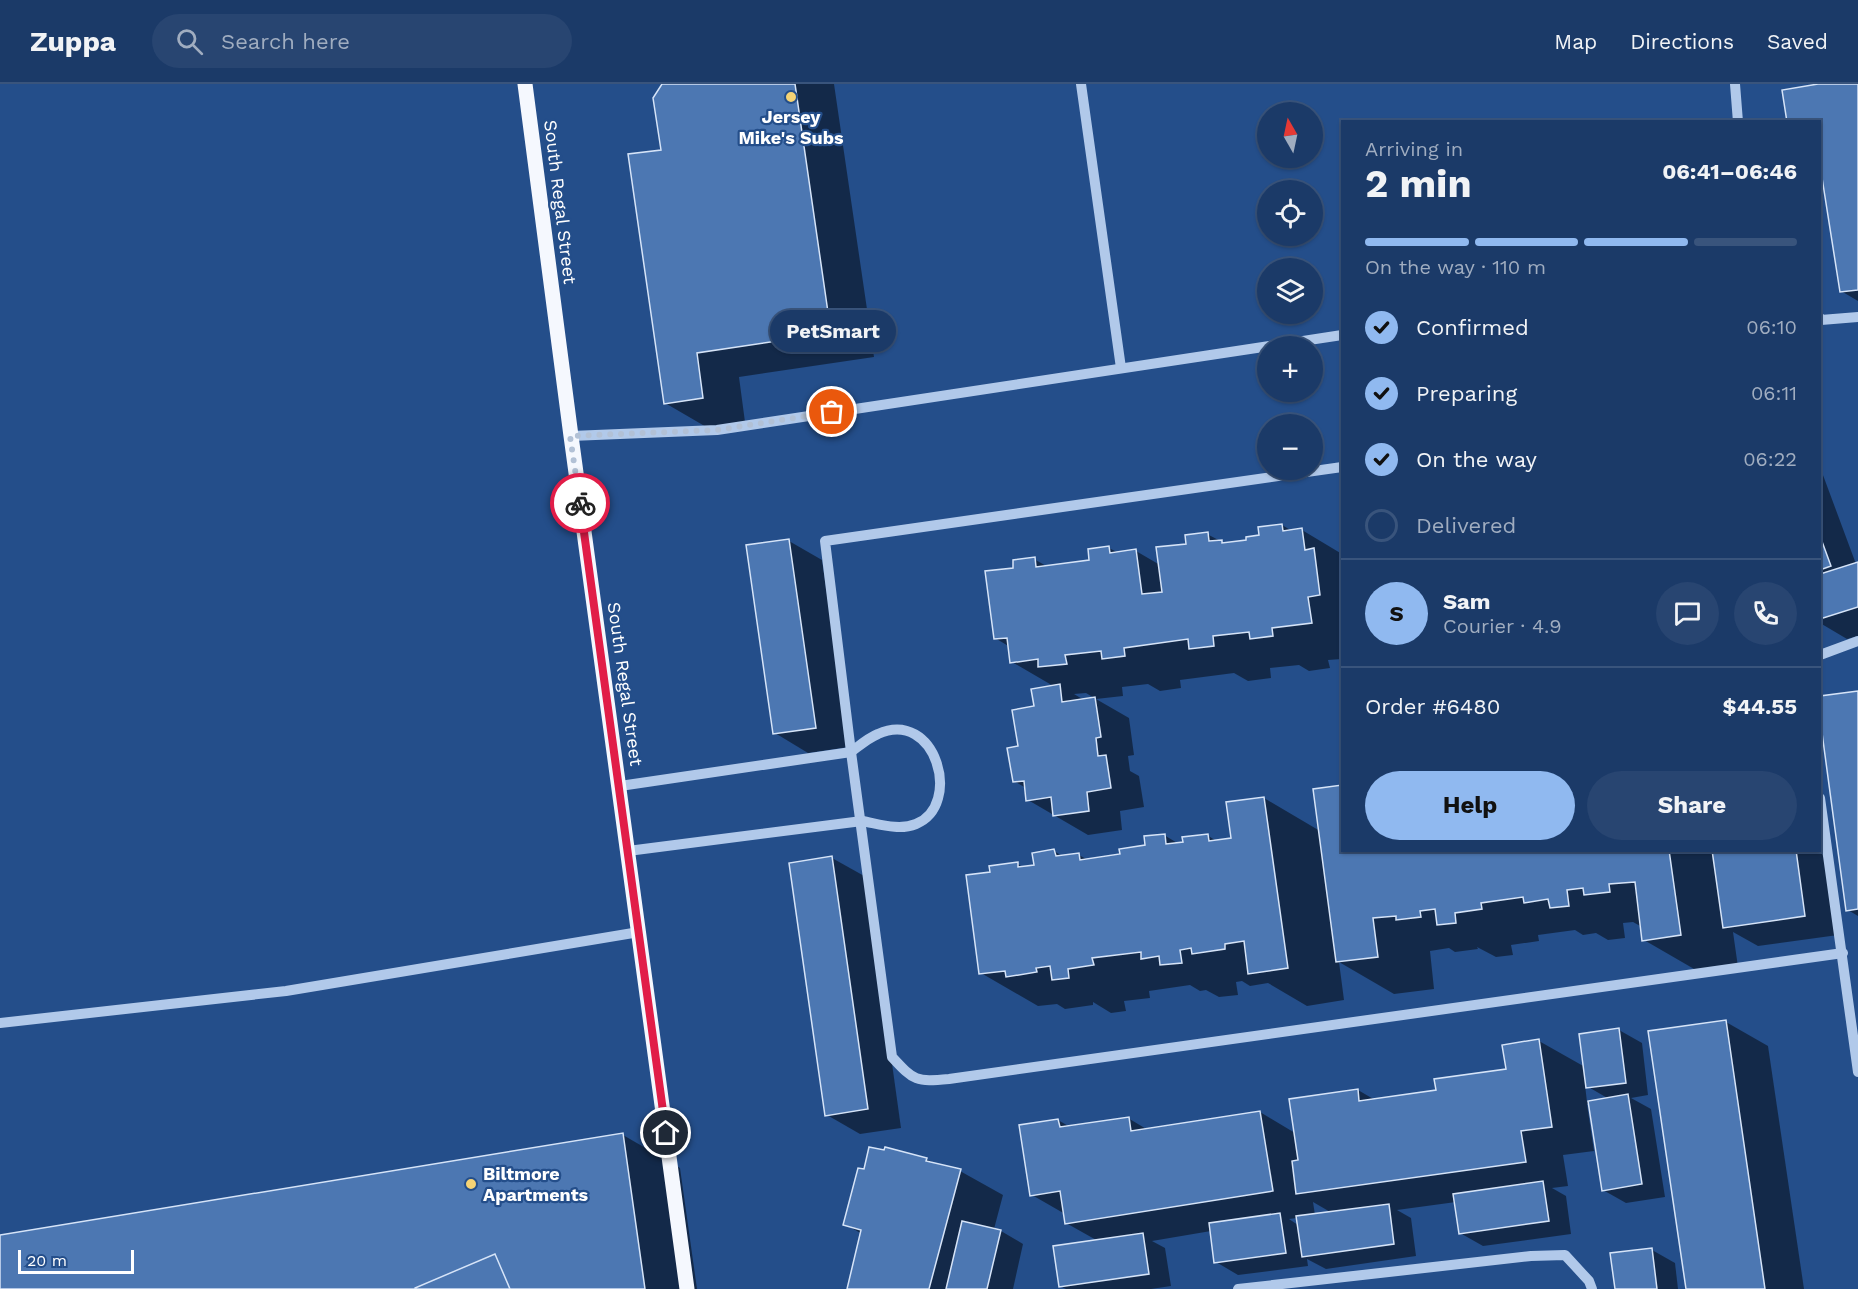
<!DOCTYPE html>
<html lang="en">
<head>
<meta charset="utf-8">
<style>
	body { margin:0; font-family:"Work Sans",sans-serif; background:#284571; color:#f1f3f6; height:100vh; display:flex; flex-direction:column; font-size:22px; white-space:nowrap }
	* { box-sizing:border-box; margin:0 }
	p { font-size:20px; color:#a0adc0 }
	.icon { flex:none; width:33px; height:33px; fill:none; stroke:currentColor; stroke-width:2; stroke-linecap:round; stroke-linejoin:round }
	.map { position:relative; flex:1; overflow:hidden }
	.panel { position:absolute; left:1341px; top:36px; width:480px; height:732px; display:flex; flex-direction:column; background:#1b3a68; border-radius:0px; box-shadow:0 2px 4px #0004,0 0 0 2px #39547c }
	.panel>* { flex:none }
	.needle { width:39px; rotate:351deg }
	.buttons { position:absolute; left:1257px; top:18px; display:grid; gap:12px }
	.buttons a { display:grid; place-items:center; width:66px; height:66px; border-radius:50%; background:#1b3a68; box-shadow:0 2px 4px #0004,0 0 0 2px #39547c; font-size:30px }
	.scale { position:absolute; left:18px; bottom:15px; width:116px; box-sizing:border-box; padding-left:6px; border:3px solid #fff; border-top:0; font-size:16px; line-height:21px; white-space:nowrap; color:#fff; -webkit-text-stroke:4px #244e8a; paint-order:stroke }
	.pin { position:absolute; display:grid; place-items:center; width:51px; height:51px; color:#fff; margin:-26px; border:3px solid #fff; border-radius:50%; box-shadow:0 2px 6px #0007 }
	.courier { position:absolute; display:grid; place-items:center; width:60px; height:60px; margin:-30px; border:4px solid #e11d48; border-radius:50%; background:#fff; color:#222; box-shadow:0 2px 8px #0007 }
	.bubble { position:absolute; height:42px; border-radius:21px; background:#1b3a68; box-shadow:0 2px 4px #0004,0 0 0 2px #39547c; font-size:20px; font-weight:700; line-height:42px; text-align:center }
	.head em { font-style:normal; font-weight:700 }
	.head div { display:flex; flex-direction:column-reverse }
	.head { display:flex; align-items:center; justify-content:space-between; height:102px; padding:0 24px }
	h1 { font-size:39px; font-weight:700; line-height:45px }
	.bar { display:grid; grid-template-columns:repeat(4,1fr); gap:9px 6px; align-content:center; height:72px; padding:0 24px }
	.bar i { height:8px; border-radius:4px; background:#39547c }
	.bar .active { background:#90b9f0 }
	.bar p { grid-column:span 4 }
	.line { display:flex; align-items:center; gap:15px; padding:0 24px; border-top:2px solid #39547c }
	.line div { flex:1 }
	.round { display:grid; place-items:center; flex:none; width:63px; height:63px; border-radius:32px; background:#284571 }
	ol { padding:0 24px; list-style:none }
	li { display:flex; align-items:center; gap:18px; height:66px }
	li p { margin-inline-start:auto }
	li .icon { padding:6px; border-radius:50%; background:#90b9f0; color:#111; stroke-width:4 }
	li:last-child { color:#a0adc0 }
	li i { width:33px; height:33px; border:3px solid #39547c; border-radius:50% }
	.action { display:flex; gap:12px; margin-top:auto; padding:12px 24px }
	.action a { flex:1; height:69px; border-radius:36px; background:#90b9f0; color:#111; font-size:24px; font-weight:700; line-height:69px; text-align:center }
	.action a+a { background:#284571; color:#f1f3f6 }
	header { display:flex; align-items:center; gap:36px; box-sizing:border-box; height:84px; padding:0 30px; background:#1b3a68; border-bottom:2px solid #39547c }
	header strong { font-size:28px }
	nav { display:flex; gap:33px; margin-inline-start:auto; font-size:21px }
	.search { width:420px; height:54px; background:#284571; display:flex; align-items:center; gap:15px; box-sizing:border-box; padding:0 21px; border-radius:33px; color:#a0adc0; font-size:22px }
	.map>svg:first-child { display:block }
</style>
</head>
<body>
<header>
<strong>Zuppa</strong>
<div class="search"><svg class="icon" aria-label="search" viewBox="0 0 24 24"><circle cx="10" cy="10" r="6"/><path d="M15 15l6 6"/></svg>Search here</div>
<nav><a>Map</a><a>Directions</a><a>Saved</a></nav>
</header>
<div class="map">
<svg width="1858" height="1205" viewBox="0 0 1858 1205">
	<rect width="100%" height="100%" fill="#244e8a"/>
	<g fill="#0007" fill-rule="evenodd">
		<path d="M664 0H834L874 273 739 293 745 338 708 344 665 319Z"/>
		<path d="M1825 0H1858V217L1841 207 1825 101 1820 98V38Z"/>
		<path d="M1820 383 1856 480 1858 479V552L1847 555 1820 539Z"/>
		<path d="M1282 441 1292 447 1302 446 1342 470V575L1328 576 1330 584 1309 587 1299 581 1270 584 1271 594 1248 597 1234 589 1180 596 1181 604 1160 607 1148 600 1122 603 1123 612 1096 615 1129 634 1134 671 1128 672 1130 687 1139 692 1144 723 1120 727 1122 746 1088 751 1028 716 1026 704 1014 697 1035 624 1055 603 1012 578 1010 563 995 554 1015 486 1034 475 1048 483 1091 478 1109 464 1119 469 1136 467 1160 481 1188 461 1207 450 1226 460 1247 457ZM1086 609 1096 615 1084 616 1074 610Z"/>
		<path d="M789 457 822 476 849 663 808 669 775 649Z"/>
		<path d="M1858 609V832L1848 826 1820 623V614Z"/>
		<path d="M1342 703V766H1820V720L1838 851 1758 862 1733 848 1738 883 1701 889 1644 856 1642 843 1633 838 1623 839 1625 854 1608 856 1596 849 1583 851 1575 846 1538 851 1539 857 1511 861 1513 871 1496 873 1477 863 1478 865 1455 868 1449 864 1430 867 1434 905 1394 910 1339 878 1344 916 1307 922 1268 899 1250 902 1242 897 1236 898 1238 911 1219 913 1206 906 1200 907 1190 901 1149 907 1150 914 1124 917 1126 927 1111 929 1093 918V921L1065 925 1057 920 1038 922 981 889 991 789 1018 780 1024 784 1036 782 1054 767 1064 773 1079 771 1088 776 1122 771 1147 763 1164 751 1179 760 1207 751 1218 758 1233 756 1264 714 1320 747 1315 706Z"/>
		<path d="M832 774 866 793 901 1044 860 1050 827 1031Z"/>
		<path d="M1726 938 1768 962 1804 1205H1687Z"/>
		<path d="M1619 946 1642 959 1648 1011 1631 1014 1651 1025 1665 1113 1626 1119 1603 1106 1590 1019 1587 1020 1594 1067 1563 1071 1568 1102 1552 1104 1566 1112 1571 1150 1483 1162 1460 1149 1456 1118 1397 1126 1411 1134 1416 1172 1326 1185 1307 1175 1308 1182 1238 1191 1216 1178 1211 1147 1152 1157 1165 1164 1171 1202 1151 1205H1066L1060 1202 1098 1157 1066 1139 1065 1130 1032 1111 1058 1036 1070 1043 1128 1034 1148 1046 1260 1028 1295 1049 1358 1006 1375 1016 1438 1007 1507 987 1539 957 1585 983ZM1585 1001 1609 1015 1587 1018ZM1313 1118 1332 1129 1315 1131ZM1297 1134 1298 1141 1289 1135Z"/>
		<path d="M623 1051 680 1084 697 1205H0V1152Z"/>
		<path d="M926 1075 936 1080 960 1087 1003 1111 994 1145 1001 1147 1023 1160 1013 1205H848L862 1150 845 1140 865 1087Z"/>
		<path d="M1652 1166 1675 1179 1678 1205H1616Z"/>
	</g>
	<g fill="#4c77b2" stroke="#d6e4f8" stroke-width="1.5">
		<path d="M662 0H795L831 249 697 269 703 314 664 320 628 70 661 66 653 14Z"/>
		<path d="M1818 0H1858V206L1840 208 1820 81V38H1787L1782 6Z"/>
		<path d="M1282 440 1283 447 1302 444 1305 466 1314 464 1320 511 1308 513 1312 539 1272 544 1273 552 1250 555 1249 548 1213 552 1214 562 1189 565 1188 555 1124 564 1125 572 1102 575 1101 567 1065 571 1067 580 1038 583V575L1010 579 1007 554 994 555 985 487 1013 484V476L1035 473 1036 483 1089 476 1088 465 1109 462 1110 469 1136 465 1142 510 1162 508 1156 463 1186 460 1185 451 1208 448 1209 457 1222 456V459L1246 456V453L1259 451 1258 443Z"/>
		<path d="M1820 452 1831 482 1820 486Z"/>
		<path d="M789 455 816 644 773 650 746 461Z"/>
		<path d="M1858 478V523L1820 535V490Z"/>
		<path d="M1060 600 1062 618 1095 613 1101 653 1096 654 1098 672 1106 671 1111 704 1087 708 1089 727 1053 732 1051 713 1026 717 1024 697 1013 698 1007 664 1018 662 1012 626 1034 622 1031 605Z"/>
		<path d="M1858 607V825L1846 827 1820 634V612Z"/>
		<path d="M1342 701V766H1669L1681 851 1642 857 1635 798 1609 800 1610 808 1584 811 1583 804 1567 806 1569 822 1550 824 1548 815 1524 819 1523 813 1481 819 1482 825 1455 829 1456 839 1437 841 1435 825 1420 827 1421 833 1396 836V832L1373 834 1378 873 1336 878 1313 705Z"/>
		<path d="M1264 713 1288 884 1248 890 1244 857 1225 860V865L1192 870 1191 864 1180 866 1182 879 1160 881 1159 872 1141 875V868L1092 874 1094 881 1068 885 1069 894 1052 896 1050 882 1036 884 1037 888 1006 893 1005 887 979 890 966 791 990 788 989 782 1018 778V783L1034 781 1032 769 1054 765 1056 772 1079 769 1080 776 1120 770 1119 765 1145 761 1144 752 1165 750 1166 760 1183 758 1182 753 1208 750 1209 757 1231 754 1226 718Z"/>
		<path d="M1712 766H1796L1805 832 1723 844Z"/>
		<path d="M832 772 868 1025 825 1032 789 779Z"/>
		<path d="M1726 936 1765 1205H1686L1648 947Z"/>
		<path d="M1619 944 1626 999 1586 1004 1579 950Z"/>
		<path d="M1539 955 1552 1043 1521 1047 1526 1078 1296 1110 1292 1077 1298 1076 1289 1015 1358 1005 1359 1017 1436 1006 1434 995 1506 985 1502 961Z"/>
		<path d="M1628 1010 1642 1100 1602 1107 1588 1017Z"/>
		<path d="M1260 1027 1273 1107 1065 1140 1060 1107 1030 1112 1019 1041 1058 1035 1060 1043 1129 1033 1131 1047Z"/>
		<path d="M623 1049 645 1205H0V1151Z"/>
		<path d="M869 1063 884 1066 885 1063 927 1074 926 1077 961 1085 929 1205H847L861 1146 843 1141 858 1084 864 1085Z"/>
		<path d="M1543 1097 1549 1137 1459 1150 1453 1110Z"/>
		<path d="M1389 1120 1394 1160 1302 1173 1296 1132Z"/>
		<path d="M1280 1129 1286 1169 1214 1179 1209 1139Z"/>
		<path d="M962 1137 1001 1146 987 1205H946Z"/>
		<path d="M1143 1149 1149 1190 1059 1203 1053 1162Z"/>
		<path d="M1652 1164 1657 1205H1615L1610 1169Z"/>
		<path d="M495 1170 510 1205H415V1204Z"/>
	</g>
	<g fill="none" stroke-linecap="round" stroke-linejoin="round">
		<g stroke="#b1c9ea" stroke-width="10">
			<path d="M1081 0 1121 284"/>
			<path d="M1735 0 1738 38"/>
			<path d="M1820 234 1821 236 1858 233"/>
			<path d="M571 352 717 346 1342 251"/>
			<path d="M1342 383 825 457 851 668 892 973C914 997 916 998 949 995L1843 869"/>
			<path d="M1820 571 1858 557"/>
			<path d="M620 702 851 668C859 662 868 654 878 650 936 624 963 721 916 740 899 747 879 740 862 737L628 767"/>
			<path d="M1820 714 1858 988"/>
			<path d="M0 939 286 907 639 848"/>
			<path d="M1238 1205 1531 1172 1565 1171 1589 1197 1592 1205"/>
		</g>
		<path stroke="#f5f8fe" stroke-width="15" d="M525 0 571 352 687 1205"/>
	</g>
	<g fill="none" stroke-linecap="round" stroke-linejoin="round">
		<path stroke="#b2c1d6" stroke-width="6" stroke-dasharray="0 10.8" d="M580 419 570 352 717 346 832 328"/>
		<path stroke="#e11d48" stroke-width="8" d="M580 419 666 1049"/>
	</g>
	<g fill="#f5d375" stroke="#244e8a" stroke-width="2">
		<circle cx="791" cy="13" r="6"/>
		<circle cx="471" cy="1100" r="6"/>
	</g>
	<g text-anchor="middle" stroke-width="4.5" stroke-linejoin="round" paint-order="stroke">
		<g font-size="18" font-weight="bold" fill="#fff" stroke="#244e8a">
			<text x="791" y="39">Jersey<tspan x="791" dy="21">Mike's Subs</tspan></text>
			<text x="483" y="1096" text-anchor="start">Biltmore<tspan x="483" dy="21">Apartments</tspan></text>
		</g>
		<g font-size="18" fill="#fff" stroke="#244e8a">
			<text transform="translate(560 118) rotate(83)" y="6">South Regal Street</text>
			<text transform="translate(625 600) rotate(82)" y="6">South Regal Street</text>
		</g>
	</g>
</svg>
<div class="buttons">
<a><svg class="needle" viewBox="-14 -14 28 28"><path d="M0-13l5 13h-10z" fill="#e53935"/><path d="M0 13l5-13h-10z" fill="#a0adc0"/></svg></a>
<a><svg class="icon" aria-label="locate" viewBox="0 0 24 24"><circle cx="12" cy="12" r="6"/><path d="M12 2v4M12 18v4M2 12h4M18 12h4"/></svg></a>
<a><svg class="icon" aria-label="layers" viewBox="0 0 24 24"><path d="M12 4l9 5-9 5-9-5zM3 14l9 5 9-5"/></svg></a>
<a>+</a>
<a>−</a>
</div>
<div class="scale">20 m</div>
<div class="pin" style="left:832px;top:328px;background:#ea580c"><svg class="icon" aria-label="bag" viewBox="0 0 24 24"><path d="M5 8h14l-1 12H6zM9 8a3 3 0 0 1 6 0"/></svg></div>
<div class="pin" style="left:666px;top:1049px;background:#1f2937"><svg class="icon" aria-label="home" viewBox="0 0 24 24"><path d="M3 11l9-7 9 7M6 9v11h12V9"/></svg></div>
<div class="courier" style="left:580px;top:419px"><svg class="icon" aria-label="bike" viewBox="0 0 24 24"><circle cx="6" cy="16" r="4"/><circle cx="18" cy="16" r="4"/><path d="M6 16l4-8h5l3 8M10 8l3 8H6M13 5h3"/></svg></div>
<div class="bubble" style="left:770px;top:226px;width:126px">PetSmart</div>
<section class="panel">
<div class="head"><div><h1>2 min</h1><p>Arriving in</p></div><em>06:41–06:46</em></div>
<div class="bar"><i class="active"></i><i class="active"></i><i class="active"></i><i></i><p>On the way · 110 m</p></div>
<ol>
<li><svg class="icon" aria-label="check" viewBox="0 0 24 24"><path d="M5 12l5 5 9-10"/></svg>Confirmed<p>06:10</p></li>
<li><svg class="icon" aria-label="check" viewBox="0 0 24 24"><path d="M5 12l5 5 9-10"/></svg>Preparing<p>06:11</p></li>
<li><svg class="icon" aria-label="check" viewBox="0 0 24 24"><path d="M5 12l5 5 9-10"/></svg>On the way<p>06:22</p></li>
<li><i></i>Delivered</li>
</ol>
<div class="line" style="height:108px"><b class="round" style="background:#90b9f0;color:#111">S</b><div><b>Sam</b><p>Courier · 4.9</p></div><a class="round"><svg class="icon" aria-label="chat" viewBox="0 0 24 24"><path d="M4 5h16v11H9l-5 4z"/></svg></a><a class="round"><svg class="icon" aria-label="phone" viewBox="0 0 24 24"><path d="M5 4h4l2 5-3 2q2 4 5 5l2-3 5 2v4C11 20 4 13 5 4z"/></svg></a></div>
<div class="line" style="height:78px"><div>Order #6480</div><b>$44.55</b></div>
<div class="action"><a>Help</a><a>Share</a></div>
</section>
</div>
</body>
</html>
